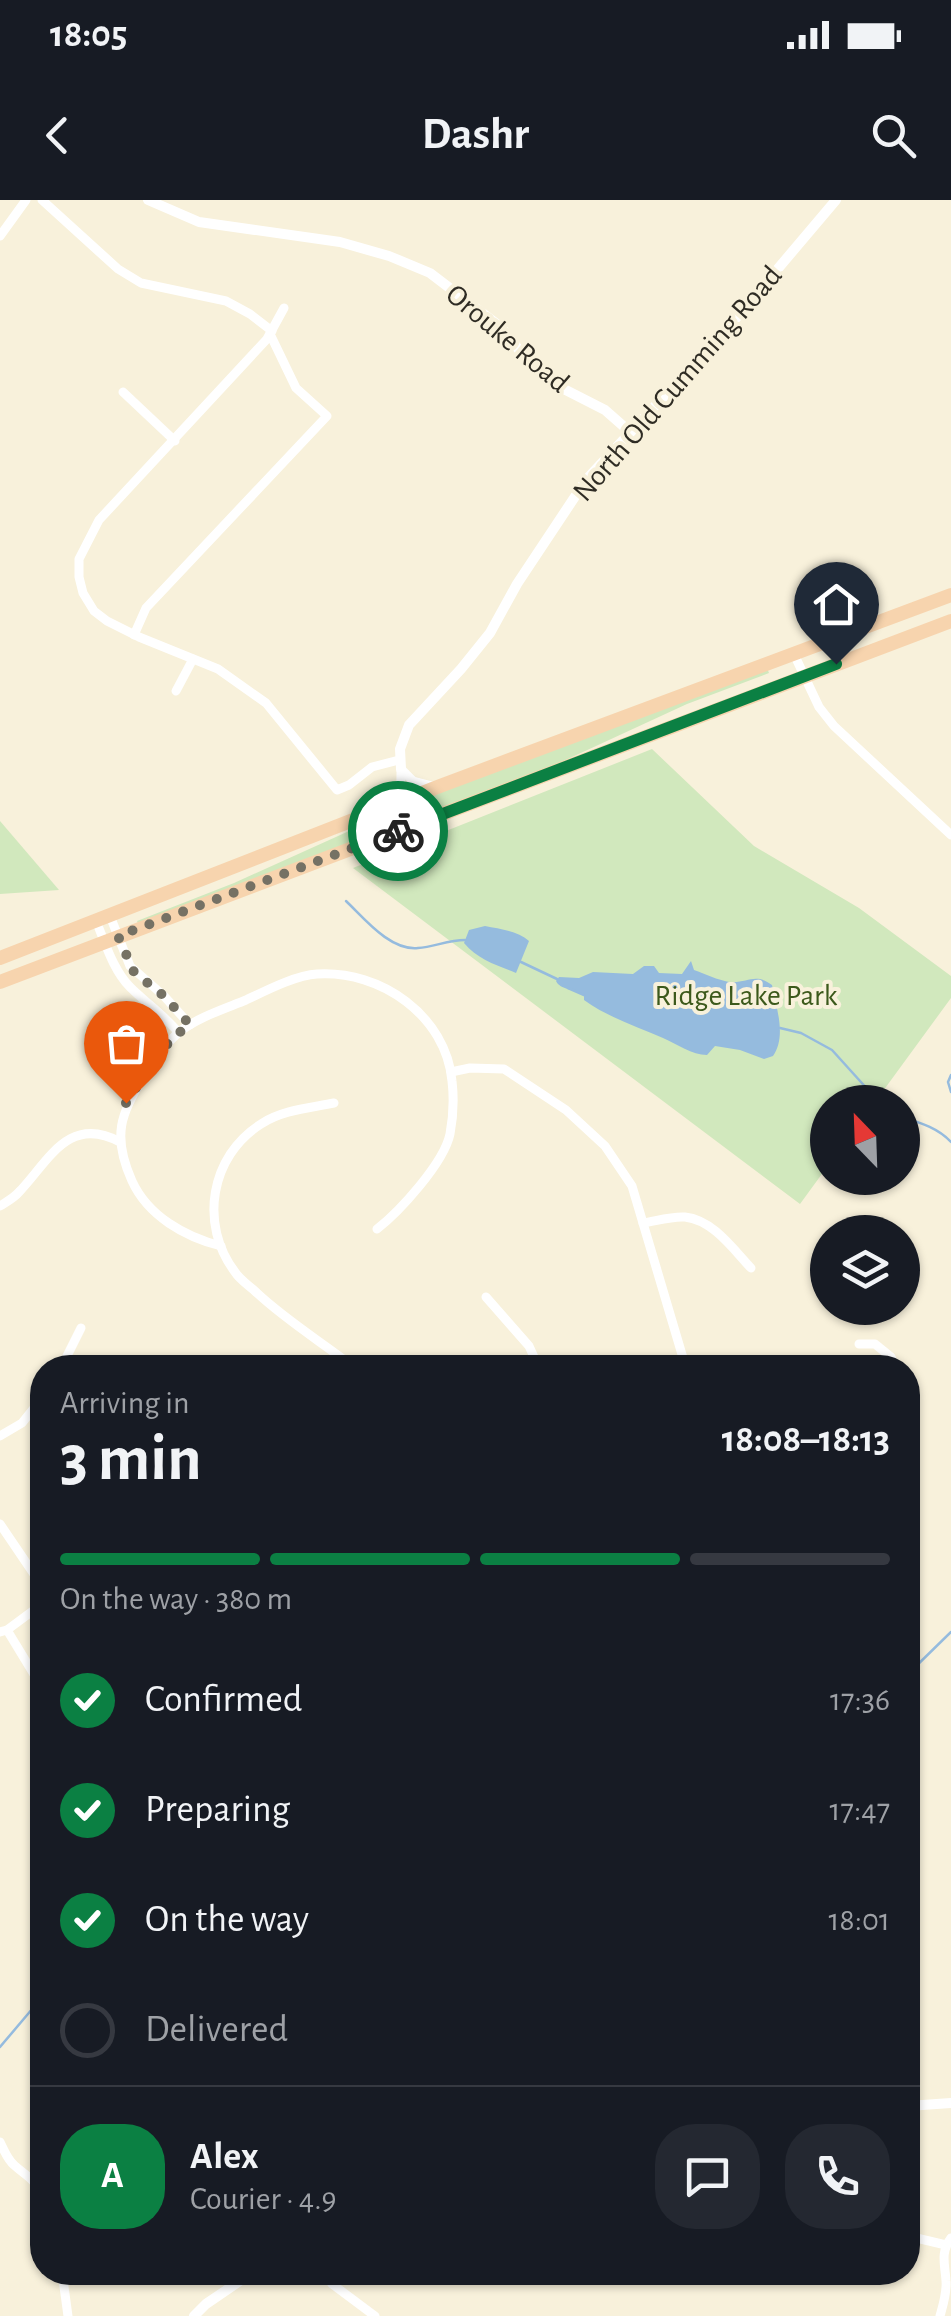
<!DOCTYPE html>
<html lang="en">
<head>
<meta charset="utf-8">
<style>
	body { margin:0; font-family:"Alegreya Sans",sans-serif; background:#242831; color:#f1f3f6; height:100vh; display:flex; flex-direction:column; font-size:38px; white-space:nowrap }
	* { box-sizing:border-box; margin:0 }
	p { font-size:32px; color:#9ea1a6 }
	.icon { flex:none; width:55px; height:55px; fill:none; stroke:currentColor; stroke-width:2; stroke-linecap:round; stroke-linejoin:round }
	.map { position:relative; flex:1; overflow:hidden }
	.side { position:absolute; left:30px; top:1155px; width:890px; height:930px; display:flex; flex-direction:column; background:#171b24; border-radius:40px; box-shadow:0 2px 8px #0004 }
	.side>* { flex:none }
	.needle { width:65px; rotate:337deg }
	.tools { position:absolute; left:810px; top:885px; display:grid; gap:20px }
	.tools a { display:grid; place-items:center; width:110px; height:110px; border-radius:50%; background:#171b24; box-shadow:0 2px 8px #0004; font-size:50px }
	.pin { position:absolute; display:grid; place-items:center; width:85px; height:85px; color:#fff; margin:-102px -42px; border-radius:50% 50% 50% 0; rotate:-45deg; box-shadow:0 0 10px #0007 }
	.pin .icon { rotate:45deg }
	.courier { position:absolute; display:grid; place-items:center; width:100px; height:100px; margin:-50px; border:8px solid #0b8043; border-radius:50%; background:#fff; color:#222; box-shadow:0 2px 12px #0007 }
	.summary em { font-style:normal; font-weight:600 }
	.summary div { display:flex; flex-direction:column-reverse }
	.summary { display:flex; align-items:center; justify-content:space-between; height:170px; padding:0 30px }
	h1 { font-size:65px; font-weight:600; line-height:75px }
	.bar { display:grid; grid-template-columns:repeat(4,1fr); gap:15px 10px; align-content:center; height:120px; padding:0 30px }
	.bar i { height:12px; border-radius:8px; background:#363941 }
	.bar .selected { background:#0b8043 }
	.bar p { grid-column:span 4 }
	.line { display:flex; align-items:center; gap:25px; padding:0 30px; border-top:2px solid #363941 }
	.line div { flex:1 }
	.round { display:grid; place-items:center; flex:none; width:105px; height:105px; border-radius:40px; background:#242831 }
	ol { padding:0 30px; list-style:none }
	li { display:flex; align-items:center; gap:30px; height:110px }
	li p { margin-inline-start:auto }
	li .icon { padding:10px; border-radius:50%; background:#0b8043; color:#fff; stroke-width:4 }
	li:last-child { color:#9ea1a6 }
	li i { width:55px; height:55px; border:5px solid #363941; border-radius:50% }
	.status { display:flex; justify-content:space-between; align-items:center; height:70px; padding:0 50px; background:#171b24; direction:ltr }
	.status svg { height:28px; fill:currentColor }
	header { display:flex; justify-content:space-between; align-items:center; height:130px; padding:0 30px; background:#171b24; font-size:45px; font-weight:600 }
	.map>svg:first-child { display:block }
</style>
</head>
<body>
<div class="status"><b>18:05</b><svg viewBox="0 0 49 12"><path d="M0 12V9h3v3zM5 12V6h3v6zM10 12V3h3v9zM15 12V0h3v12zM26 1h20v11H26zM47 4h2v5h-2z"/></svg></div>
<header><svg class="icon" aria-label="back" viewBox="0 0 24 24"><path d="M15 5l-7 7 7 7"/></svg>Dashr<svg class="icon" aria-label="search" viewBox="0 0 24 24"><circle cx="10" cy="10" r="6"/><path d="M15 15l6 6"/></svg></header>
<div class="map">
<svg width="951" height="2116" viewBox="0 0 951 2116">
	<rect width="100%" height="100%" fill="#f8f1db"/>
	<g fill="#d1e8bd">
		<path d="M767 468 769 473 687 504 557 564 139 726 137 721 234 683 400 608Z"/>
		<path d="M652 549 754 646 859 708 951 776V798L875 902H828L827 967 800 1004 353 668Z"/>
		<path d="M0 621 59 690 0 694Z"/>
	</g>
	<g fill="#95bbde">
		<path d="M485 726C500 729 518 731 529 741L516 773C497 765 478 760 464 743L469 730Z"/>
		<path d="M691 761 694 770C705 774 718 780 729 782 747 784 755 772 772 785 776 807 787 836 773 856L764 859 740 850 715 846 707 855C692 855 677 844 663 838 636 826 609 818 584 800V795C575 789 560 790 556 781L559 777 579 778 593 772 633 774 644 766H654L659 773 682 774Z"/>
	</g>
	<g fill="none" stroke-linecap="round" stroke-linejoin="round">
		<g stroke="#95bbde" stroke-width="2.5">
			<path d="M346 701C364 718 390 751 418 748 434 747 448 740 465 740"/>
			<path d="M521 762 557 779"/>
			<path d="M568 788 584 795"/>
			<path d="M780 828 801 833 832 850 879 902"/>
			<path d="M951 875 948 882 951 892"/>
			<path d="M902 917C921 923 938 928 951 942"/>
			<path d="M908 1474 951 1432"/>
			<path d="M0 1847 33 1808 42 1790"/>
		</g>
		<g stroke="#fff" stroke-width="9">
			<path d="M42 0 118 69 141 83 226 101 250 114 272 131"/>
			<path d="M0 36 26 0"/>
			<path d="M284 108 267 139 99 320 79 359V377L83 393 94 411 107 421 139 437 218 469 266 503 337 590 349 585 372 567 399 560"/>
			<path d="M123 192 175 241"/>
			<path d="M134 435 146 408 327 216 296 188 270 134"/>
			<path d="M793 452 819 507 834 526 951 635"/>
			<path d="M176 491 193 459"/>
			<path d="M401 569 413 581 432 586"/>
			<path d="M392 603C402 591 401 583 401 569"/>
			<path d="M110 716 130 766 164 796 190 825"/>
			<path d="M96 721C105 742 113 770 130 787 146 803 164 815 178 832"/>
			<path d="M451 872 470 868 504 869 566 910 605 946 632 986 686 1168"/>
			<path d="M334 903C310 908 282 910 261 924 210 956 199 1025 235 1072 240 1080 250 1086 257 1093 287 1121 323 1143 355 1168"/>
			<path d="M0 1006C6 1002 14 998 19 992 48 962 68 914 120 942"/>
			<path d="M643 1023C656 1021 672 1016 685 1017 713 1020 733 1049 751 1068"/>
			<path d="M221 1046C185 1037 148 1016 132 981 112 937 120 913 145 875 154 860 164 845 178 833 196 818 224 809 246 800 265 791 296 775 317 774 381 770 446 816 452 881 454 898 453 918 450 934 444 963 399 1012 377 1029"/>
			<path d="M486 1097 529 1146 539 1168"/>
			<path d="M859 1144H875L891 1157 896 1168"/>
			<path d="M61 1168 81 1128"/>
			<path d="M0 1236 22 1223 42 1198"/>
			<path d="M0 1324 42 1386"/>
			<path d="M7 1430 38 1481 42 1498"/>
			<path d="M0 1432 7 1430 42 1404"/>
			<path d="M0 1942C4 1950 7 1959 14 1965 27 1977 35 1978 42 1997"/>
			<path d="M908 2036 946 2045"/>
			<path d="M62 2072 68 2116"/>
			<path d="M324 2072 332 2084 375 2116"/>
			<path d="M940 2116C943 2105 947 2093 946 2081 945 2064 940 2053 951 2038"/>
		</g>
		<g stroke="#fff" stroke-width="10">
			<path d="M148 0 199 22 340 42 389 56 430 73 502 128 519 150 554 184 605 210 630 232"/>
			<path d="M401 569 400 549 409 525 461 469 490 433 517 384 586 280 726 130 836 0"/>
			<path d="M908 1906 951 1903"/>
			<path d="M194 2116 206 2104 253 2072"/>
		</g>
		<g stroke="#f7d4ae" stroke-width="14">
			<path d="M0 758 440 586 951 395"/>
			<path d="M0 782 951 421"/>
		</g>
	</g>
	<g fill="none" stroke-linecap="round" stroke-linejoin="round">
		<path stroke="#757164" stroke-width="10" stroke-dasharray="0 18" d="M126 903C145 875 161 843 190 825L164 796 134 772 118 736 398 631"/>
		<path stroke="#0b8043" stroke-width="12" d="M398 631 836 464"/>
	</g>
	<g text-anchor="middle" stroke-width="8" stroke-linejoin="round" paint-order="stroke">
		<g font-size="30" fill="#2f2c24" stroke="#f8f1db">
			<text transform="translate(508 138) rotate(40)" y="10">Orouke Road</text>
			<text transform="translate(677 183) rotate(-49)" y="10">North Old Cumming Road</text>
		</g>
		<g font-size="30" fill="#3c591b" stroke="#f8f1db">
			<text x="746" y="805">Ridge Lake Park</text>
		</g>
	</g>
</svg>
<div class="tools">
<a><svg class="needle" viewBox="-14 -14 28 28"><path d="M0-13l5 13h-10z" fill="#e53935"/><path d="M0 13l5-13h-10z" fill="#9ea1a6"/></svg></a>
<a><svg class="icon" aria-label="layers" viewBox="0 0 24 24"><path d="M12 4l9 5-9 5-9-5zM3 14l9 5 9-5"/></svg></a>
</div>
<div class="pin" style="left:126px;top:903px;background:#ea580c"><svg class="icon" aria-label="bag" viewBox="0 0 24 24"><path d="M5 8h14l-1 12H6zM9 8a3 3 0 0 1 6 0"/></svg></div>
<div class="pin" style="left:836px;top:464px;background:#1f2937"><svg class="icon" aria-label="home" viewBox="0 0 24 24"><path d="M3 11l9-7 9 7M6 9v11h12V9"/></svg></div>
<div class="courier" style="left:398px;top:631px"><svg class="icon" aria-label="bike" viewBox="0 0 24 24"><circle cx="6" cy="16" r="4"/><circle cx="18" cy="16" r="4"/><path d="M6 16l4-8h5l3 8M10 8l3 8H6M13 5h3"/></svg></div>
<section class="side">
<div class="summary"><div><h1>3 min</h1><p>Arriving in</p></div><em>18:08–18:13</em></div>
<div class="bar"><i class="selected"></i><i class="selected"></i><i class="selected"></i><i></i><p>On the way · 380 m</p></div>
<ol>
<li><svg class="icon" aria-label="check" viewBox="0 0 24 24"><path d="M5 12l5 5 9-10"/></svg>Confirmed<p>17:36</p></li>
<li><svg class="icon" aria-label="check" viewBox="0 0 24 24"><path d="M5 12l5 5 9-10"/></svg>Preparing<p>17:47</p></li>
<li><svg class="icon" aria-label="check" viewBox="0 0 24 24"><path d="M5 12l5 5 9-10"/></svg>On the way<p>18:01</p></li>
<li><i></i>Delivered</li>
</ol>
<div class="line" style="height:180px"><b class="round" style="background:#0b8043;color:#fff">A</b><div><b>Alex</b><p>Courier · 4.9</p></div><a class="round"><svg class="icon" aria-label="chat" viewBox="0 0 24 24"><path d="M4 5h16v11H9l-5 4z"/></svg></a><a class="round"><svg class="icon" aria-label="phone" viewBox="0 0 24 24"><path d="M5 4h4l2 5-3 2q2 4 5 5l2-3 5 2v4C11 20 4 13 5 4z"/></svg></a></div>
</section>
</div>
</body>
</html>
